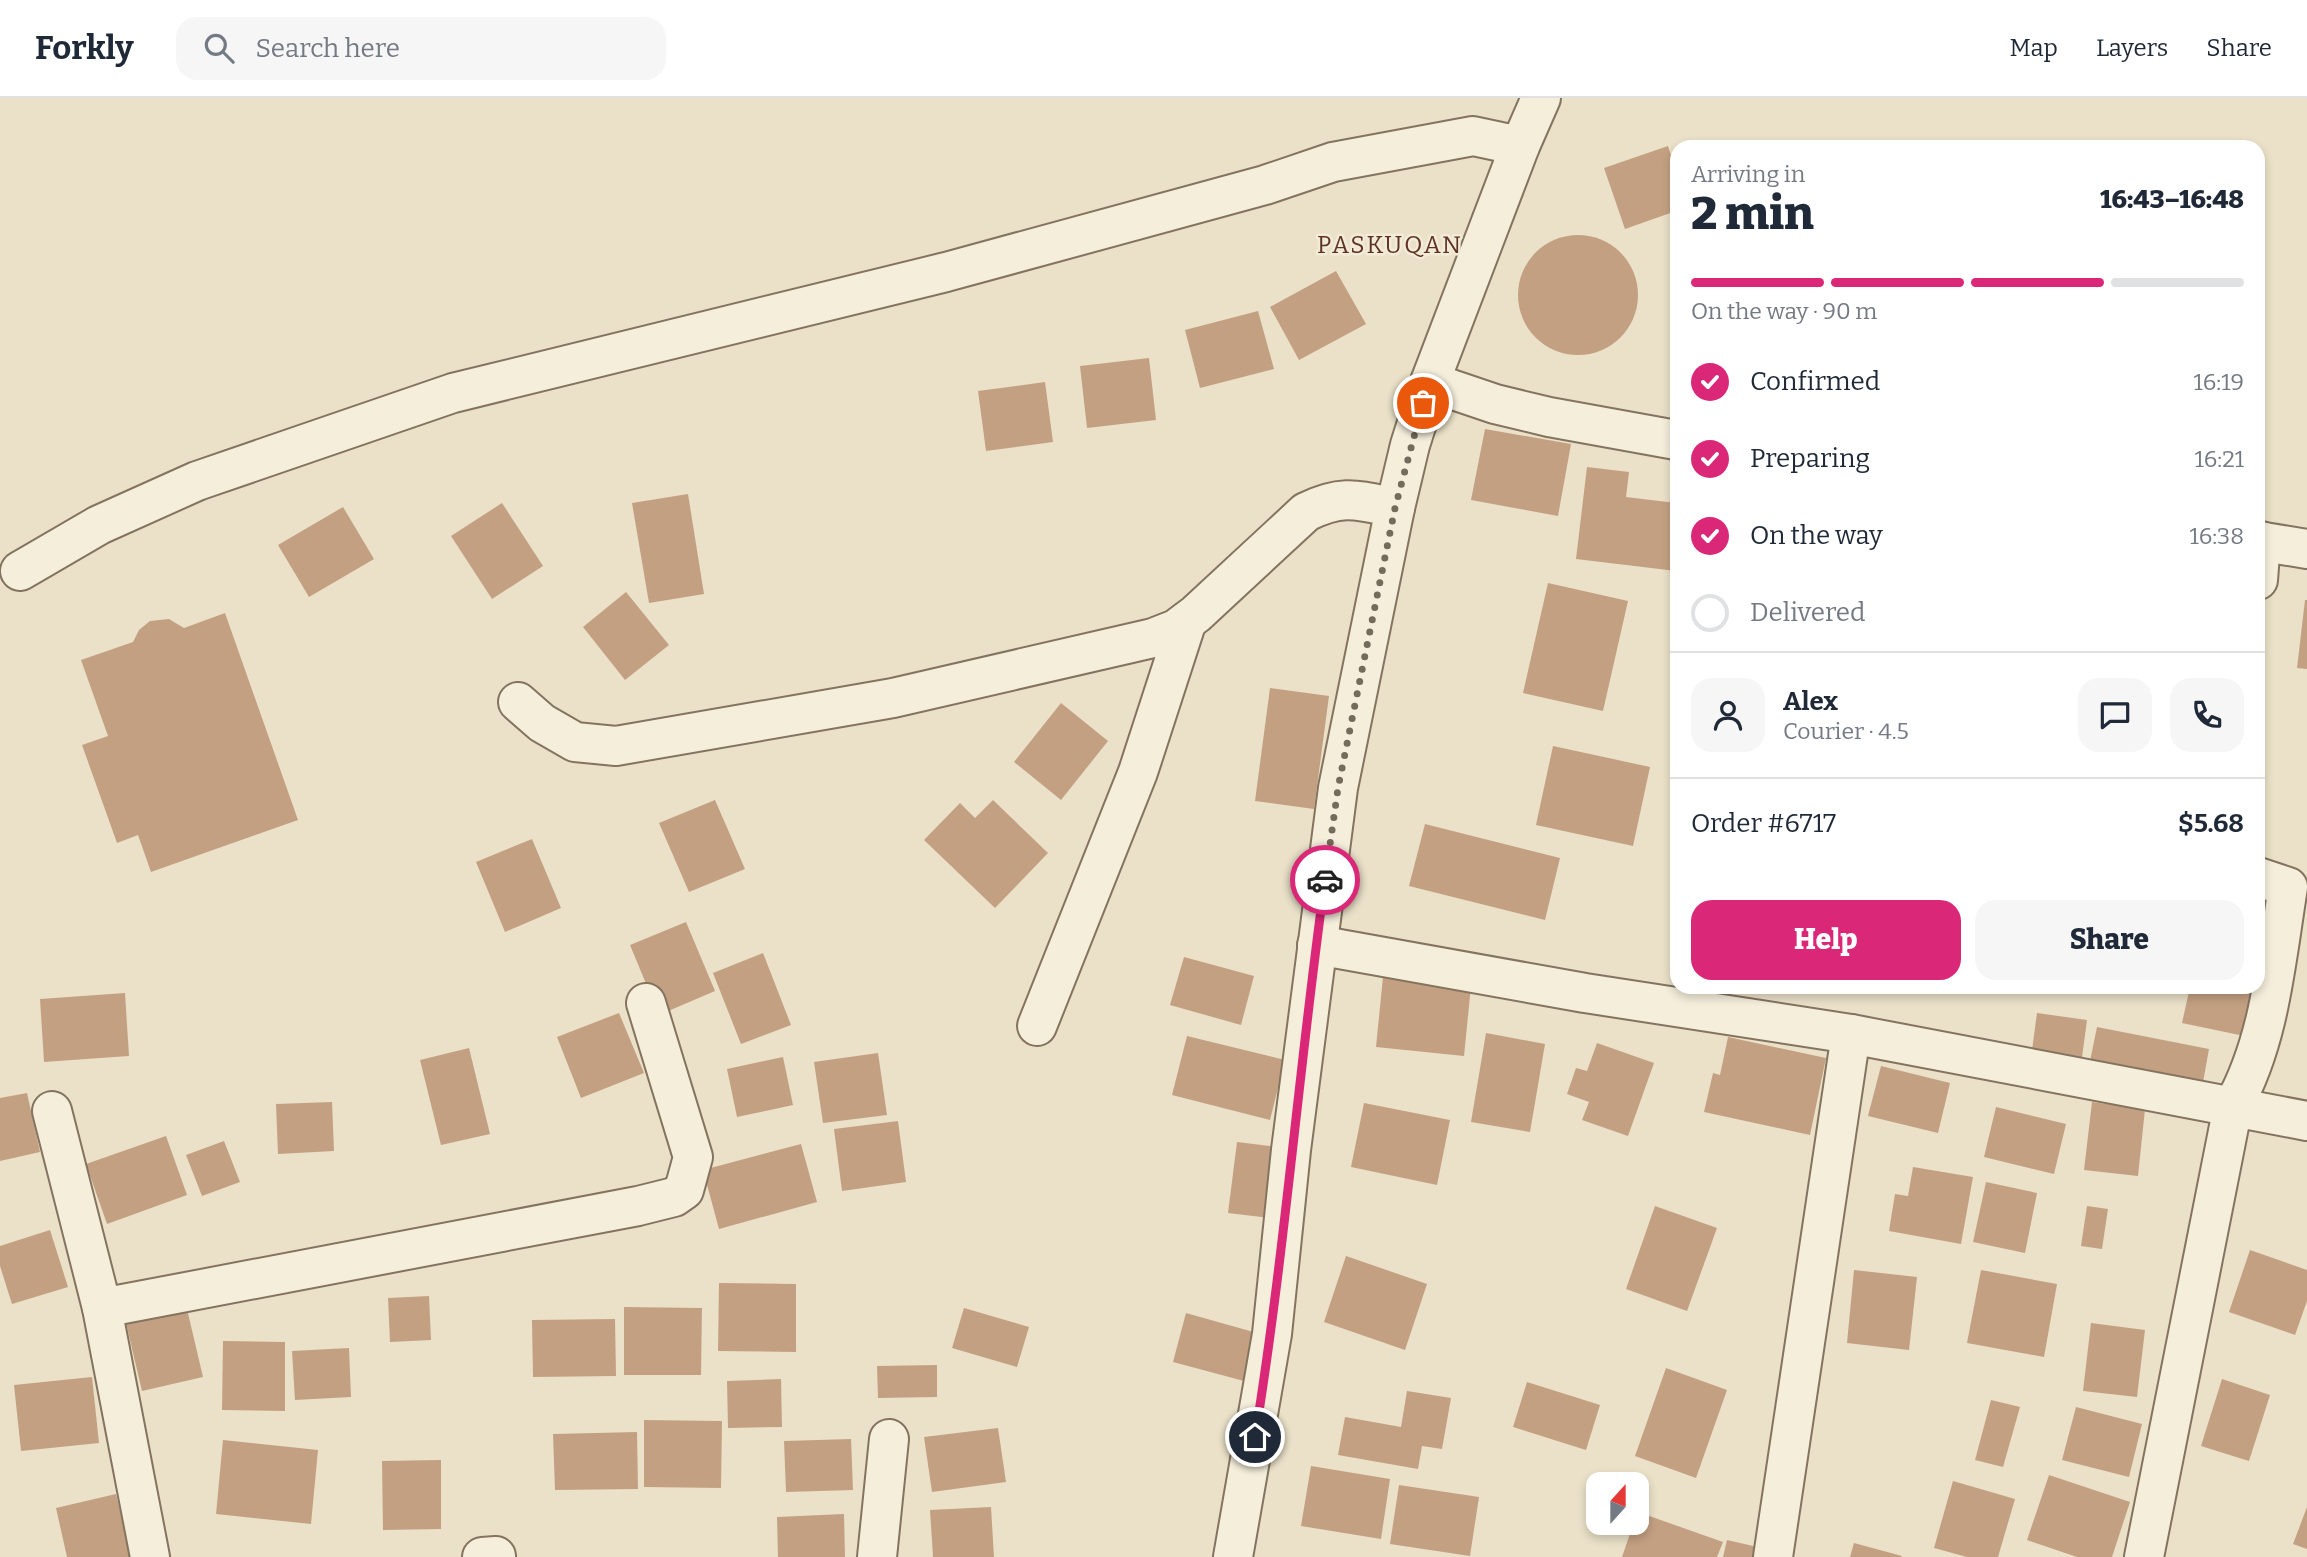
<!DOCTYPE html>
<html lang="en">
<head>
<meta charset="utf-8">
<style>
	body { margin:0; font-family:Bitter,serif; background:#f6f6f7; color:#1f2937; height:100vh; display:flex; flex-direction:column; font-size:26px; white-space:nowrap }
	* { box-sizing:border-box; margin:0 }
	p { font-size:23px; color:#747a83 }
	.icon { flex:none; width:38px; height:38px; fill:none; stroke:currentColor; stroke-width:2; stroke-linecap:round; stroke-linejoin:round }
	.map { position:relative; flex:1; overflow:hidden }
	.side { position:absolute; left:1670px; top:42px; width:595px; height:854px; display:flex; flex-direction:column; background:#fff; border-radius:21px; box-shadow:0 4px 10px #0003 }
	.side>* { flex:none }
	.needle { width:46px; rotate:21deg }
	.buttons { position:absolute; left:1586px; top:1374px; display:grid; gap:14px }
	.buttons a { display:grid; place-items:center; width:63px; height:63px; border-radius:14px; background:#fff; box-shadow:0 4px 10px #0003; font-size:35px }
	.pin { position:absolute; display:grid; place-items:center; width:60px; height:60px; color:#fff; margin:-30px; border:4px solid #fff; border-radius:50%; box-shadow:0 2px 7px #0007 }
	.courier { position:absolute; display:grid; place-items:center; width:70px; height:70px; margin:-35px; border:5px solid #db2777; border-radius:50%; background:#fff; color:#222; box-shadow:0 2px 9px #0007 }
	.headline em { font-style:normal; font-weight:800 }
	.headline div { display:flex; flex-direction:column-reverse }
	.headline { display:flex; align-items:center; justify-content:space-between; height:119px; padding:0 21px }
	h1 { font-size:46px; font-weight:800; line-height:52px }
	.bar { display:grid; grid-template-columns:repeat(4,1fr); gap:10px 7px; align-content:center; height:84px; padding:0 21px }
	.bar i { height:9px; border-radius:5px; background:#e0e1e3 }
	.bar .current { background:#db2777 }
	.bar p { grid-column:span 4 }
	.line { display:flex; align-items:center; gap:18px; padding:0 21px; border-top:2px solid #e0e1e3 }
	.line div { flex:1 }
	.round { display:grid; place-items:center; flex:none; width:74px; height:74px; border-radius:21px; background:#f6f6f7 }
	ol { padding:0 21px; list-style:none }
	li { display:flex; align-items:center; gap:21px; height:77px }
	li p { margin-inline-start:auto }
	li .icon { padding:7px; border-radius:50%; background:#db2777; color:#fff; stroke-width:4 }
	li:last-child { color:#747a83 }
	li i { width:38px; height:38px; border:4px solid #e0e1e3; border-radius:50% }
	.primary-button { display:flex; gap:14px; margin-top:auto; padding:14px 21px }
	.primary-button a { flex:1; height:80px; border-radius:21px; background:#db2777; color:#fff; font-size:28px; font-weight:800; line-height:80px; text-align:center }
	.primary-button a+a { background:#f6f6f7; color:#1f2937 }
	header { display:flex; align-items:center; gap:42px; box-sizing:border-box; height:98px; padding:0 35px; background:#fff; border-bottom:2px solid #e0e1e3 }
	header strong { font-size:33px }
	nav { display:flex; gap:38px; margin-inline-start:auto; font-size:24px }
	.search { width:490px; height:63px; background:#f6f6f7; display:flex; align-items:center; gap:18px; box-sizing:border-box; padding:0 24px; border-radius:21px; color:#747a83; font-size:26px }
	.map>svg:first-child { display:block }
</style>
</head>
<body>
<header>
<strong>Forkly</strong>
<div class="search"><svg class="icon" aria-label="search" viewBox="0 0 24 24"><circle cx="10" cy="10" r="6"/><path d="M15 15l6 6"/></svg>Search here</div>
<nav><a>Map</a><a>Layers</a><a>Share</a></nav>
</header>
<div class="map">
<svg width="2307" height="1459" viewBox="0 0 2307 1459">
	<rect width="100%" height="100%" fill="#eae1c8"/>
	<g fill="#c4a082">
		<path d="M1668 48 1676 73V113L1625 131 1604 70Z"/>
		<circle cx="1578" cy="197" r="60"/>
		<path d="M1336 173 1366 226 1299 262 1270 209Z"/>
		<path d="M1258 213 1274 271 1200 290 1185 232Z"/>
		<path d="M1149 260 1156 322 1087 330 1080 268Z"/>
		<path d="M1045 284 1053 344 986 353 978 293Z"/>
		<path d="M1485 331 1571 346 1558 418 1471 402Z"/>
		<path d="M1587 369 1629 374 1626 399 1676 405V473L1576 461Z"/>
		<path d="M688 396 704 496 649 505 632 405Z"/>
		<path d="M502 405 543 468 492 501 451 438Z"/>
		<path d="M343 409 374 461 309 499 278 447Z"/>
		<path d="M1548 485 1628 503 1603 613 1523 595Z"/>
		<path d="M626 494 669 547 625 582 583 529Z"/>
		<path d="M2305 502H2307V571L2297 570Z"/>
		<path d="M225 515 298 722 151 774 138 737 117 745 82 647 108 638 81 562 133 544 139 532 150 523 169 521 184 530Z"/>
		<path d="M1270 590 1329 598 1314 711 1255 703Z"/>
		<path d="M1061 605 1108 643 1061 702 1014 664Z"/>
		<path d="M1553 648 1650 669 1633 748 1536 727Z"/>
		<path d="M715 702 745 771 689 794 659 725Z"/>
		<path d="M993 702 1048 755 995 810 924 742 960 705 975 720Z"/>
		<path d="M1425 726 1560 760 1545 822 1409 788Z"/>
		<path d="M532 741 561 810 505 834 476 764Z"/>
		<path d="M686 824 715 893 659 917 630 847Z"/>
		<path d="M763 855 791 927 741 946 713 875Z"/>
		<path d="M1184 859 1254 878 1241 927 1170 907Z"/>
		<path d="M1383 879 1471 888 1464 958 1376 949Z"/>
		<path d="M2190 889H2258L2249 939 2182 925Z"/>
		<path d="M125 895 129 958 44 964 40 901Z"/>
		<path d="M619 915 644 975 581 1000 557 939Z"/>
		<path d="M2037 915 2087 922 2081 967 2031 960Z"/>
		<path d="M2097 929 2209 951 2202 990 2089 968Z"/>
		<path d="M1486 935 1545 946 1530 1034 1471 1024Z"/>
		<path d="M1187 938 1285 962 1270 1022 1172 997Z"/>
		<path d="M1728 939 1826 960 1810 1037 1704 1014 1713 975 1720 977Z"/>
		<path d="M1597 945 1654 965 1628 1038 1582 1022 1589 1004 1567 996 1576 970 1587 973Z"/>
		<path d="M469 950 490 1036 441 1047 420 962Z"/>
		<path d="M878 955 887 1017 823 1025 814 964Z"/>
		<path d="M783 959 793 1007 737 1019 727 971Z"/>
		<path d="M1881 968 1950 985 1938 1035 1868 1018Z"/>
		<path d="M27 995 40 1054 0 1063V1000Z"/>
		<path d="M332 1004 334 1053 278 1056 276 1006Z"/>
		<path d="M2092 1004 2145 1011 2138 1078 2084 1072Z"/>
		<path d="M1364 1005 1450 1022 1437 1087 1351 1069Z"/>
		<path d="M1996 1009 2066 1026 2054 1076 1984 1059Z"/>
		<path d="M898 1023 906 1084 842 1093 834 1031Z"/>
		<path d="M166 1038 187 1097 107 1126 86 1066Z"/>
		<path d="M224 1043 240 1084 202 1098 186 1057Z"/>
		<path d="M1237 1044 1278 1049 1270 1120 1228 1115Z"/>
		<path d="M801 1046 817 1104 719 1131 703 1072Z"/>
		<path d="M1913 1069 1973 1079 1961 1146 1889 1133 1895 1096 1908 1098Z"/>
		<path d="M1986 1084 2037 1095 2025 1155 1973 1144Z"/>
		<path d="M1655 1108 1717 1130 1687 1213 1626 1191Z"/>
		<path d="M2087 1108 2108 1111 2102 1151 2081 1148Z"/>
		<path d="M50 1132 68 1189 12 1206 0 1168V1148Z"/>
		<path d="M2250 1152 2307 1172V1203L2295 1237 2229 1214Z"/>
		<path d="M1346 1158 1427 1186 1405 1252 1324 1224Z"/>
		<path d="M1854 1172 1917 1179 1909 1252 1847 1245Z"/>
		<path d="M1981 1172 2057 1186 2044 1259 1967 1245Z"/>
		<path d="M719 1185 796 1186V1254L718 1253Z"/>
		<path d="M429 1198 431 1242 390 1244 388 1200Z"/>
		<path d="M624 1209 702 1210 701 1277H624Z"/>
		<path d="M964 1210 1029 1229 1017 1269 952 1250Z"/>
		<path d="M187 1211 203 1279 142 1293 126 1225Z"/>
		<path d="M1186 1215 1257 1235 1244 1283 1173 1264Z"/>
		<path d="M615 1221 616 1278 533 1279 532 1222Z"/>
		<path d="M2091 1225 2145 1232 2137 1299 2083 1293Z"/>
		<path d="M223 1243 285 1244V1313L222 1312Z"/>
		<path d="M349 1250 351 1299 295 1302 292 1253Z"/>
		<path d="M937 1267V1299L878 1300 877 1268Z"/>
		<path d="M1666 1270 1727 1292 1696 1380 1635 1358Z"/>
		<path d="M92 1279 99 1345 21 1353 14 1287Z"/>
		<path d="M781 1281 782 1329 728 1330 727 1283Z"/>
		<path d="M2222 1281 2270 1297 2249 1363 2201 1348Z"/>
		<path d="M1527 1284 1600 1307 1586 1352 1513 1329Z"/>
		<path d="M1407 1293 1451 1300 1442 1351 1422 1348 1418 1371 1338 1357 1345 1319 1401 1329Z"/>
		<path d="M1991 1302 2020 1309 2003 1369 1975 1362Z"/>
		<path d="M2076 1309 2142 1326 2129 1379 2062 1362Z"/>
		<path d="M644 1322 722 1323 721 1390 644 1389Z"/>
		<path d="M998 1330 1006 1384 932 1394 924 1339Z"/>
		<path d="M637 1334 638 1391 555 1392 553 1336Z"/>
		<path d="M851 1341 853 1392 786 1394 784 1343Z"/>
		<path d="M223 1342 318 1352 311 1426 216 1416Z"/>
		<path d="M441 1362V1431L383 1432 382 1363Z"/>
		<path d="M1311 1368 1390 1381 1381 1441 1301 1428Z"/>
		<path d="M2049 1377 2130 1404 2112 1459H2077L2027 1442Z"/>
		<path d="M1953 1383 2015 1401 1998 1459H1967L1934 1450Z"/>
		<path d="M1399 1387 1479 1399 1470 1458 1390 1446Z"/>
		<path d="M116 1396 131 1459H67L56 1410Z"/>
		<path d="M991 1409 994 1459H933L930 1412Z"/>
		<path d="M2307 1409V1451L2293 1446Z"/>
		<path d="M1638 1414 1723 1444 1717 1459H1622L1634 1424H1636Z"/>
		<path d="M844 1416 845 1459H778L777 1419Z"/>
		<path d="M1727 1442 1762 1450 1760 1459H1723Z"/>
		<path d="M1854 1445 1902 1458 1901 1459H1850Z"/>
	</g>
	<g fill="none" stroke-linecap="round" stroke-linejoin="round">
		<g stroke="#84745f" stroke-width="42">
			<g id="minor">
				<path d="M1430 284 1495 306 1549 319 1676 342"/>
				<path d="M2258 443 2307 451"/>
				<path d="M20 473 99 427 197 383 453 295 946 174 1265 87 1333 64 1473 38 1520 48"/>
				<path d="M2258 482 2261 443"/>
				<path d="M518 604 542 625 575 644 616 648 893 600 1153 540 1176 531 1196 516 1306 414C1343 396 1357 402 1395 410"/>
				<path d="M1317 847 1585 895 1851 936 2307 1023"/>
				<path d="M1037 928 1138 674 1187 523"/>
				<path d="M52 1013 102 1210 150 1459"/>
				<path d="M102 1210 638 1108 674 1099 684 1092 693 1059 646 905"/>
				<path d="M482 1459 496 1458"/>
				<path d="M877 1459 889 1341"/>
				<path d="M1233 1459 1272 1236 1291 1052 1338 690 1395 410 1410 347 1430 284 1520 48 1541 0"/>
				<path d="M1773 1459 1851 936"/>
				<path d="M2144 1459 2233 1008C2270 943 2276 862 2288 789L2258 779"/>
			</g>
		</g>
		<use href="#minor" stroke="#f5eedb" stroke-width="38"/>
	</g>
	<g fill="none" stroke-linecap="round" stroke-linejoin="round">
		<path stroke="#756b5b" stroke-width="7" stroke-dasharray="0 12.6" d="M1325 782 1338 690 1395 410 1423 305"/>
		<path stroke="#db2777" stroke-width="9" d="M1255 1339C1285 1154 1299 968 1325 782"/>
	</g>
	<g text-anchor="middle" stroke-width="5" stroke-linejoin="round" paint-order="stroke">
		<g font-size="24" letter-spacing="2" fill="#5e3325" stroke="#f2ebd7">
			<text x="1390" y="155">PASKUQAN</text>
		</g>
	</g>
</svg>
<div class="buttons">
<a><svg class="needle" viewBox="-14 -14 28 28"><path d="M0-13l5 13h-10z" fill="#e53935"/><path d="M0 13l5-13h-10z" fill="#747a83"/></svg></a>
</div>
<div class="pin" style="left:1423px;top:305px;background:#ea580c"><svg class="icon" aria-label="bag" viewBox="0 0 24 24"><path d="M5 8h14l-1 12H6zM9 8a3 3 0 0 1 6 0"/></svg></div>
<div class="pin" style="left:1255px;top:1339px;background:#1f2937"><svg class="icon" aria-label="home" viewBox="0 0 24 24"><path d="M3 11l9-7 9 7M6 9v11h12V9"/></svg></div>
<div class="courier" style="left:1325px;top:782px"><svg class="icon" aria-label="car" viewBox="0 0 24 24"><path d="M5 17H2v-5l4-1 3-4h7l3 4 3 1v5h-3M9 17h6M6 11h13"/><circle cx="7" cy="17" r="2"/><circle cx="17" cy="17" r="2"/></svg></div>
<section class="side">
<div class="headline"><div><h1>2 min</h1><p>Arriving in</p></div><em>16:43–16:48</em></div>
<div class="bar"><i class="current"></i><i class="current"></i><i class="current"></i><i></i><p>On the way · 90 m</p></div>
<ol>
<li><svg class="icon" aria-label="check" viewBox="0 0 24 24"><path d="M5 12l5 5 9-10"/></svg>Confirmed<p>16:19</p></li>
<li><svg class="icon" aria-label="check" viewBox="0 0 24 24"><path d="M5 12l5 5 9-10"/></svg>Preparing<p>16:21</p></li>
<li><svg class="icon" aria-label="check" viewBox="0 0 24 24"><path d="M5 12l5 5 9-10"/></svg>On the way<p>16:38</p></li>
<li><i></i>Delivered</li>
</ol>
<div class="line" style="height:126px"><a class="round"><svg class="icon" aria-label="person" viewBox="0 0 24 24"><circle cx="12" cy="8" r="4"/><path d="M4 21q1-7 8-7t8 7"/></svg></a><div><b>Alex</b><p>Courier · 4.5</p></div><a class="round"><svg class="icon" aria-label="chat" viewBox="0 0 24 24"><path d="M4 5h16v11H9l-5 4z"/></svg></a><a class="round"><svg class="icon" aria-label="phone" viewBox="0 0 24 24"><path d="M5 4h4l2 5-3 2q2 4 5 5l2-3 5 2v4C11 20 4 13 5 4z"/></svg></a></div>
<div class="line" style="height:91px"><div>Order #6717</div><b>$5.68</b></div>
<div class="primary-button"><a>Help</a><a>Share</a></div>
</section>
</div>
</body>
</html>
